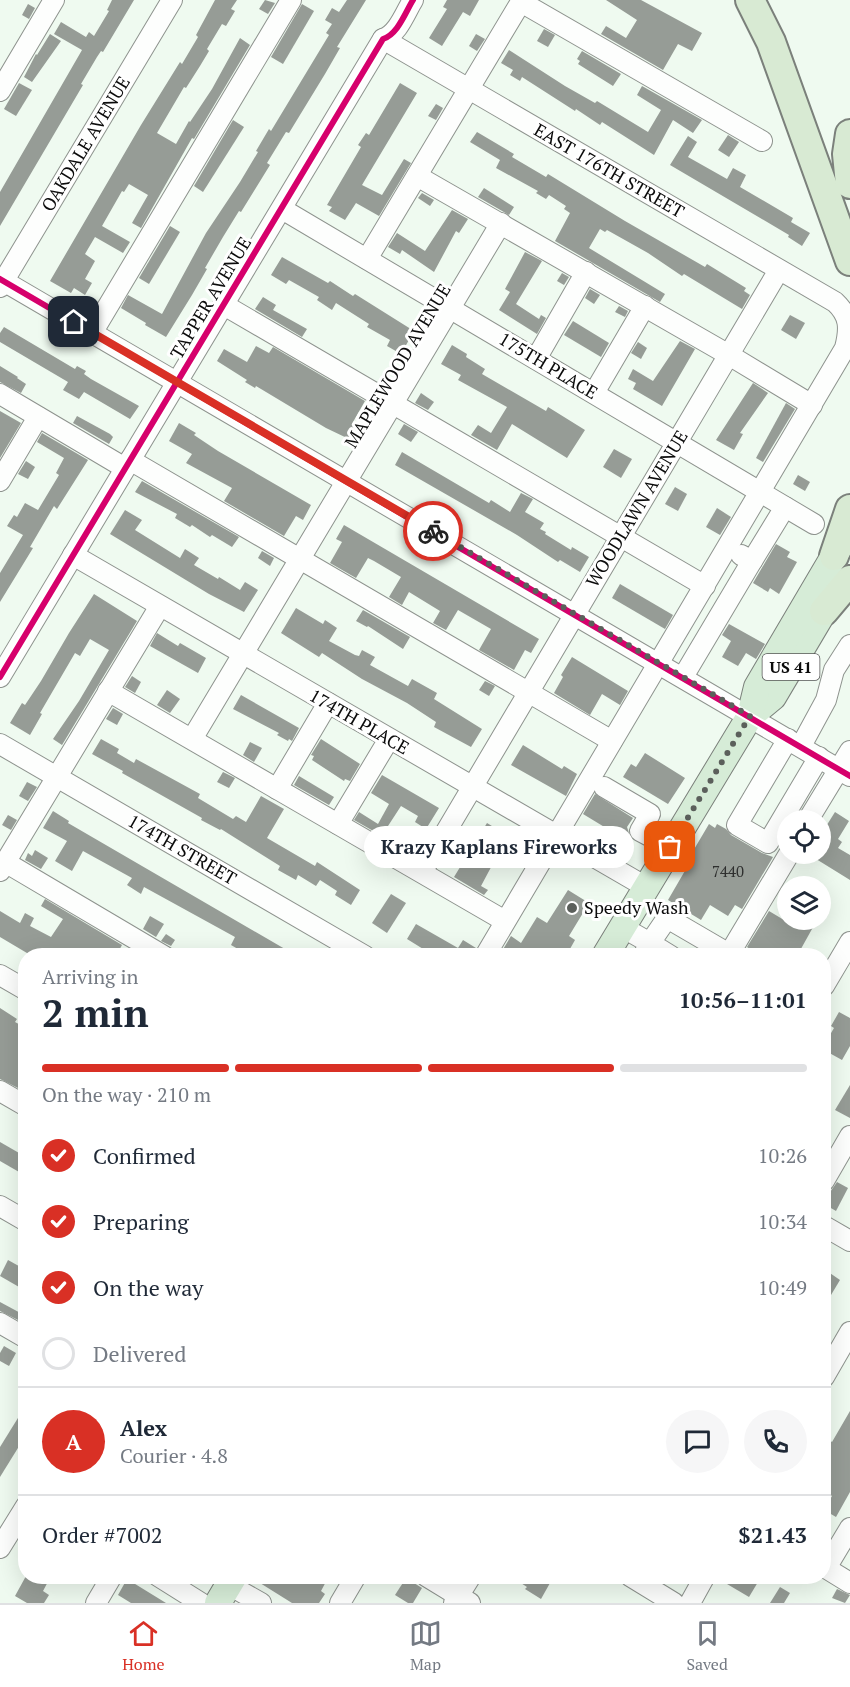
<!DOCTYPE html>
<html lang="en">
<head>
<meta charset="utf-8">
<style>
	body { margin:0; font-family:"PT Serif",serif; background:#f6f6f7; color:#1f2937; height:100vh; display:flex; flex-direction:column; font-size:22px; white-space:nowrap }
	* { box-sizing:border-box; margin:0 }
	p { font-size:20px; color:#747a83 }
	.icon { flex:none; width:33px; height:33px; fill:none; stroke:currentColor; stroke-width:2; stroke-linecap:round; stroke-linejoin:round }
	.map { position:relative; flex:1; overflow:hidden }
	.drawer { position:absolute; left:18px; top:948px; width:813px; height:636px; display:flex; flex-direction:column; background:#fff; border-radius:24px; box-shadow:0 6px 24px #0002 }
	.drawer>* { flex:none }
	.buttons { position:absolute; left:777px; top:810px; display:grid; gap:12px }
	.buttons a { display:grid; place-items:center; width:54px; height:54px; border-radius:50%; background:#fff; box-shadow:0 6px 24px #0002; font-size:30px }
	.pin { position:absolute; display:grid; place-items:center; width:51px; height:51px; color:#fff; margin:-26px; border-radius:12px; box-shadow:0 3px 9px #0006 }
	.courier { position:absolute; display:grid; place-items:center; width:60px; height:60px; margin:-30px; border:4px solid #d93025; border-radius:50%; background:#fff; color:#222; box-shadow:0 2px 8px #0007 }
	.bubble { position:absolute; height:42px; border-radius:21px; background:#fff; box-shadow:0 6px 24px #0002; font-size:20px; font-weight:800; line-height:42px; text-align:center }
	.overview em { font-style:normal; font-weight:800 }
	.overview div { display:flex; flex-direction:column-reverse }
	.overview { display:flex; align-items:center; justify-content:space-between; height:102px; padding:0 24px }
	h1 { font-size:39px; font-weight:800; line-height:45px }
	.bar { display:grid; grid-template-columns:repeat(4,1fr); gap:9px 6px; align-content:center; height:72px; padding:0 24px }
	.bar i { height:8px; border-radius:4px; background:#e0e1e3 }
	.bar .active { background:#d93025 }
	.bar p { grid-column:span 4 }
	.line { display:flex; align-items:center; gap:15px; padding:0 24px; border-top:2px solid #e0e1e3 }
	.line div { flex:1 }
	.round { display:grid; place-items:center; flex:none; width:63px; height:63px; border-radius:32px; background:#f6f6f7 }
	ol { padding:0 24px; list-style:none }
	li { display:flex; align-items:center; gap:18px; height:66px }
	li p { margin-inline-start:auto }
	li .icon { padding:6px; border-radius:50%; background:#d93025; color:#fff; stroke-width:4 }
	li:last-child { color:#747a83 }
	li i { width:33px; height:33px; border:3px solid #e0e1e3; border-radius:50% }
	.tabs { display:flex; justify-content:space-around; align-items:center; height:84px; border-top:2px solid #e0e1e3; background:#fff; font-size:16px; color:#747a83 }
	.tabs a { display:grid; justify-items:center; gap:3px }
	.tabs .active { color:#d93025 }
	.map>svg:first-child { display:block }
</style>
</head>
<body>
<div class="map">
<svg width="850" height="1603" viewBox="0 0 850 1603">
	<rect width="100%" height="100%" fill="#effaf0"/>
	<g fill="#969c96">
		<path d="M112 0H134L103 52 101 51 97 57 81 84 83 85 0 226V192L82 50 54 34 61 22 86 37 89 32 94 36 109 11 107 10Z"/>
		<path d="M215 0H237L231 9 235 11 226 26 222 24 207 49 209 51 200 66 186 88 184 87 157 133 176 144 189 121 190 122 212 89 240 38 250 45 194 139 192 138 141 228 132 223 148 195 129 184 124 192 122 191 102 226 130 242 123 253 95 237 85 254 95 261 85 279 92 283 85 295 74 288 71 293 50 281 141 125 180 62 182 64 198 37 196 35Z"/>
		<path d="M265 0 275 3 268 14 259 9Z"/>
		<path d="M347 0H366L337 47 340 48 325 74 289 133 286 132 267 163 270 165 241 212 239 211 223 237 205 268 207 269 192 295 166 337 145 325 146 323 121 308 128 295 162 314 206 233 240 182 258 152 256 151 269 129 271 131 329 35 326 33 332 24 325 20 332 8 339 12Z"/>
		<path d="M447 0H479L470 16 463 12 442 46 429 38 447 9 443 7Z"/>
		<path d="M606 0H641L702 33 692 51 678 44 663 70 601 34 606 26 626 38 637 20Z"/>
		<path d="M28 4 35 8 29 19 22 15Z"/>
		<path d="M302 4 314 11 283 64 271 57Z"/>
		<path d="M544 29 555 35 548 47 537 41Z"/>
		<path d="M50 34 61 41 32 82 24 77 36 54 37 55Z"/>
		<path d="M476 34 485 39 477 51 469 46Z"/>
		<path d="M509 50 565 86 595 103 597 101 648 132 661 110 637 95 642 86 702 120 693 133 673 120 654 155 602 122 600 125 576 109 575 111 522 77 520 81 510 75 513 70 501 63Z"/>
		<path d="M582 51 621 74 613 86 578 64 580 61 577 59Z"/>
		<path d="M19 83 32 90 16 116 4 109Z"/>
		<path d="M400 83 417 93 362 185 382 195 404 159 411 163 379 216 356 203 345 220 329 211 332 207 327 205 361 147 358 145 366 133 369 135Z"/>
		<path d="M436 104 443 108 436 120 428 116Z"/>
		<path d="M233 120 244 127 203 192 194 186Z"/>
		<path d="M477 132 514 154 512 157 546 177 548 174 625 221 705 267 707 264 746 288 744 291 750 295 742 309 684 274 682 276 648 253 607 230 605 232 600 229 589 248 665 294 660 302 555 241 570 213 564 209 566 206 549 195 546 199 536 193 538 191 496 168 500 160 470 142Z"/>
		<path d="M728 135 739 142 729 157 718 150Z"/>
		<path d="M688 136 697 142 688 157 727 179 733 168 746 175 740 187 793 218 791 222 810 233 802 246 788 237 789 235 670 165Z"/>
		<path d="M484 188 514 207 509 215 478 197Z"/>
		<path d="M422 193 434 200 430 206 418 198Z"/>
		<path d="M452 210 468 219 459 233 456 231 434 272 402 250 400 254 388 247 397 233 425 251Z"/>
		<path d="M170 226 180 232 149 284 139 278Z"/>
		<path d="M525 252 542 261 516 304 539 319 541 315 546 318 537 334 499 310 510 292 505 289Z"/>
		<path d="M282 257 328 283 330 281 353 296 355 294 414 331 401 354 387 346 390 340 367 327 369 324 336 303 332 310 317 300 319 297 289 280 286 284 271 275Z"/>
		<path d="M562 273 569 277 564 285 557 281Z"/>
		<path d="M590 289 600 295 594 304 585 298Z"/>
		<path d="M263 297 276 305 273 310 307 329 302 337 255 309Z"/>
		<path d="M619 306 628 311 625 317 615 312Z"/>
		<path d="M790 315 805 323 796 339 781 330Z"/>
		<path d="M573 321 609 343 601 357 564 335Z"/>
		<path d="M4 327 75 369 77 366 86 371 84 374 91 379 139 406 130 419 84 392 79 399 63 390 68 382 0 342V333Z"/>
		<path d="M680 341 695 349 662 406 633 389 636 383 628 379 633 369 653 381Z"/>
		<path d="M638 342 647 348 641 359 631 353Z"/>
		<path d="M452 345 467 354 466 357 485 369 482 374 546 411 548 407 585 430 567 458 512 424 497 450 471 435 478 425 491 433 507 407 458 380 461 375 441 364Z"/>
		<path d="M256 346 269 353 273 347 365 401 353 422 357 425 349 439 326 428 256 386 255 388 245 382 247 380 217 361 224 349 247 362Z"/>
		<path d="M0 366 18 377 17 378 26 384 21 393 0 382Z"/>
		<path d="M753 383 768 393 740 433 743 434 734 450 716 440Z"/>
		<path d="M421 393 434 402 428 410 415 403Z"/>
		<path d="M786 403 795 409 763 462 756 458Z"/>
		<path d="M0 411 21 423 0 458Z"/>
		<path d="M77 416 110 434 113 437 109 444 73 423Z"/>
		<path d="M179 423 196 433 194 435 218 451 311 505 303 520 296 516 284 536 224 501 232 488 186 463 192 454 169 441Z"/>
		<path d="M404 424 418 432 411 442 398 434Z"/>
		<path d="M42 433 88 460 57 509 54 506 30 547 33 548 0 602V573L23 535 7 526 14 515 17 517 25 503 38 510 59 475 56 473 64 458 37 442Z"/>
		<path d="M614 449 632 459 621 478 603 467Z"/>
		<path d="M402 452 489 503 491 500 510 512 521 493 533 499 525 512 544 523 540 529 546 532 545 534 571 550 572 547 589 557 580 572 560 560 558 562 517 535 395 465Z"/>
		<path d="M26 461 35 467 28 479 18 474Z"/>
		<path d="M798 475 810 482 805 491 793 484Z"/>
		<path d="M142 481 239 537 232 547 212 535 210 537 192 525 190 527 175 518 177 514 135 492Z"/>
		<path d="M675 487 687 494 678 511 665 504Z"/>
		<path d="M717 508 731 517 720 535 706 527Z"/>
		<path d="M125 510 142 520 135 530 180 558 185 549 199 558 194 565 218 579 219 577 240 590 245 582 258 590 244 612 209 594 110 534Z"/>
		<path d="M344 525 539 639 531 653 525 650 514 670 479 650 491 629 458 610 446 630 433 623 440 611 409 592 402 605 389 597 401 577 374 561 368 558 356 578 330 563 342 542 336 539Z"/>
		<path d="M776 544 790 552 787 557 797 562 779 594 770 588 768 592 753 583Z"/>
		<path d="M262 551 274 558 270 566 258 558Z"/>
		<path d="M620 584 673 615 665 629 612 598Z"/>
		<path d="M94 594 137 621 62 745 53 739 79 701 109 650 90 639 80 656 75 653 40 713 42 714 30 735 10 723 22 703 25 705 41 681 69 633Z"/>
		<path d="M296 608 323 624 325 620 337 628 329 641 355 655 359 656 362 650 375 657 370 665 408 686 412 679 437 693 434 699 482 729 471 747 434 727 436 722 407 703 362 679 322 653 319 657 281 633Z"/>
		<path d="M363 610 410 637 403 649 368 626 367 627 356 621Z"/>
		<path d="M729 624 765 644 756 659 746 653 738 666 722 657 731 641 722 635Z"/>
		<path d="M157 633 178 646 180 643 206 658 198 673 150 646Z"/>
		<path d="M572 657 628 691 620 705 602 694 590 715 554 693 563 677 561 675Z"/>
		<path d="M132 676 141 682 135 693 125 687Z"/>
		<path d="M485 681 495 686 489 696 479 690Z"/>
		<path d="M167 690 180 699 170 713 157 705Z"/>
		<path d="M241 695 299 728 292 741 289 739 288 741 277 735 279 733 233 709Z"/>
		<path d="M113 708 123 714 117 725 106 719Z"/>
		<path d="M101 739 119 749 117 753 134 763 136 759 200 794 198 798 233 819 236 816 246 822 261 796 284 809 267 838 315 866 317 862 360 890 351 905 335 895 337 891 320 880 316 886 298 875 296 880 278 870 280 866 221 829 220 830 201 820 202 818 122 773 123 771 92 754Z"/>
		<path d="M321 739 360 764 350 781 345 779 344 781 312 760 314 756 311 755Z"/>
		<path d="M250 742 262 748 254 762 243 755Z"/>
		<path d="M523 745 562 769 564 766 577 774 566 796 511 765Z"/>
		<path d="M645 753 685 778 668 804 623 777 631 764 636 767Z"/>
		<path d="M223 772 235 778 229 788 217 782Z"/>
		<path d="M382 775 439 808 426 829 415 822 418 816 401 806 388 826 412 839 405 849 354 820 359 812 378 824 389 804 371 793Z"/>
		<path d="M299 776 334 797 329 805 294 785Z"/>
		<path d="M27 782 37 787 28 801 19 796Z"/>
		<path d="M595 794 633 818 627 827 631 839 625 850 606 839 611 831 583 814Z"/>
		<path d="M53 811 69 821 68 823 297 956H250L231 945 235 937 144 887 141 894 127 885 132 878 83 851 72 871 55 861 67 841 43 828Z"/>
		<path d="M835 812 849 821 838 839 842 842 838 848 850 855V880L808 854H820V836Z"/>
		<path d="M8 815 17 820 11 830 2 825Z"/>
		<path d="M487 823 505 834 493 854 497 856 481 886 488 890 484 895 454 877Z"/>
		<path d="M709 824 715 828 717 824 726 829 731 835 762 853 773 857 742 909 735 905 728 916 710 905 701 920 668 900 686 869 683 868Z"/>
		<path d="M525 845 534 850 525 865 517 860Z"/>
		<path d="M35 850 48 858 41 869 25 860 28 853 32 856Z"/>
		<path d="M568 890 589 903 569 936 575 940 566 956H499L511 936 521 943 537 917 547 923Z"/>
		<path d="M391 894 406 903 387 933 372 923Z"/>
		<path d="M45 899 122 945 116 956H32L0 937V911L20 923 25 913 34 918 30 926 51 937 63 919 41 906Z"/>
		<path d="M769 911 784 920H817L797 956H760L747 947Z"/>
		<path d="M150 916 164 924 156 937 143 929Z"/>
		<path d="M416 924 458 948 463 940 476 948 473 956H426L428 952 407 939Z"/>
		<path d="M166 934 175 940 171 946 161 941Z"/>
		<path d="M0 1008 17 1019 15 1022 26 1028V1092L0 1079Z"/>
		<path d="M839 1012 850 1018V1046L842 1060 824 1050V1045L834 1028 831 1026Z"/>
		<path d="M850 1085V1118L835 1110Z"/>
		<path d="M0 1142 26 1157V1176L0 1161Z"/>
		<path d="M837 1182 848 1188 836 1211 824 1204V1201Z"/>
		<path d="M8 1260 26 1270V1291L0 1276Z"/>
		<path d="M824 1269 840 1280 831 1295 824 1290Z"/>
		<path d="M0 1302 26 1316V1324L0 1311Z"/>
		<path d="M4 1346 16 1353 9 1366 0 1361V1353Z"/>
		<path d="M26 1405V1435L0 1477V1447Z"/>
		<path d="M850 1411V1492L836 1517 824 1510 832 1496 824 1490V1448L828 1439 832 1442Z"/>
		<path d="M26 1576H51L43 1591 49 1595 44 1603H27L15 1596Z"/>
		<path d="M249 1576H329L321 1591 325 1594 319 1603H292Z"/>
		<path d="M510 1576H539L550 1583 541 1599 525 1589 527 1587Z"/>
		<path d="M732 1576H748L758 1582 749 1597 727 1584Z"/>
		<path d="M406 1578 422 1588 413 1603H408L395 1595Z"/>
		<path d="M127 1579 166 1603H131L118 1595Z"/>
		<path d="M780 1587 790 1593 784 1603H770Z"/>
		<path d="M837 1589 850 1595 845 1603 832 1598Z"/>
	</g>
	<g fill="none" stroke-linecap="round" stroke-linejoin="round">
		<g stroke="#8e938e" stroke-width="22">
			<g id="minor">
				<path d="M521 2 762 141"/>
				<path d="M383 39 835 302C850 316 850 328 845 348L485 956"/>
				<path d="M0 91 54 0"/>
				<path d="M417 176 729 355 812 405"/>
				<path d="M282 209 814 524"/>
				<path d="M367 259 522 0"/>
				<path d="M0 279 850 776"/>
				<path d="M0 287 172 0"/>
				<path d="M224 305 705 586"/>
				<path d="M92 333 291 0"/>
				<path d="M536 359 586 272"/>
				<path d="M594 393 645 306"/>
				<path d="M0 394 125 468"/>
				<path d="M130 460 612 741"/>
				<path d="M0 481 38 417"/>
				<path d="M73 555 646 887"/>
				<path d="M741 555 752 561 785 507"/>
				<path d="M0 677 383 39C398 34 405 13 413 0"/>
				<path d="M683 677 752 561"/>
				<path d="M108 691 505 921"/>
				<path d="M192 739 501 223"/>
				<path d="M788 739 737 825 768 843 819 757"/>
				<path d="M0 744 365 956"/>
				<path d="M801 746 826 700 834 670 850 645"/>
				<path d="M604 787 650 814 640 831 670 847"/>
				<path d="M277 789 328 703"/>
				<path d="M808 820 850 751"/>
				<path d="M338 824 389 739"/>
				<path d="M5 862 164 956"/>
				<path d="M0 871 160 606"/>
				<path d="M422 872 779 270"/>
				<path d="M622 927 650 943 643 956"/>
				<path d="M671 956 650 943 665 921 669 919 729 954"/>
				<path d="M728 956 789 854"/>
				<path d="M0 975 26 990"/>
				<path d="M824 986 850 942"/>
				<path d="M0 1091 26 1106"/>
				<path d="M824 1181 850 1136"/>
				<path d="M0 1206 26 1221"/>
				<path d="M824 1226 850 1241"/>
				<path d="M0 1323 26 1338"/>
				<path d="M824 1377 850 1332"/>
				<path d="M0 1548 26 1506"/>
				<path d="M824 1567 850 1583"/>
				<path d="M826 1568 850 1528"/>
				<path d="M158 1576 201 1603"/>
				<path d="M426 1576 470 1603"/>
				<path d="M630 1576 674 1603"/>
				<path d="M229 1585 261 1603"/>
				<path d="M96 1603 112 1576"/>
				<path d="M340 1603 356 1576"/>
				<path d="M454 1603 471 1576"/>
				<path d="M690 1603 705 1576"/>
			</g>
		</g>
		<g stroke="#7b807b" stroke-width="28">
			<g id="major">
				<path d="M750 716 773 697 834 594"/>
				<path d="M605 956 750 716 757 687 844 539"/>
				<path d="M218 1603 234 1576"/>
			</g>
		</g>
		<g stroke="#7b807b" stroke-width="32">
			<g id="highway">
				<path d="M750 0 771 42 850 261"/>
				<path d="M850 134 847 154 850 184"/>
				<path d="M834 556 850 509"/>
				<path d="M824 611 850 580"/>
			</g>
		</g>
		<use href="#minor" stroke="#fdfefd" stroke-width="20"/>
		<use href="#major" stroke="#d6ecd7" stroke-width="26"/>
		<use href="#highway" stroke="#d8ead3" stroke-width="28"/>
		<g stroke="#fff" stroke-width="10">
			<g id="cycleway">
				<path d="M0 279 850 776"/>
				<path d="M0 677 383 39C398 34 405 13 413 0"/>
			</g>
		</g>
		<use href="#cycleway" stroke="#d6006c" stroke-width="6"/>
	</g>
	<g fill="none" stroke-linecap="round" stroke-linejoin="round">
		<path stroke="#5b5f5b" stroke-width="6" stroke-dasharray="0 10.8" d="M433 531 750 716 670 847"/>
		<path stroke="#d93025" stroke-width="8" d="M74 322 433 531"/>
	</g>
	<circle fill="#5b5f5b" stroke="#fff" stroke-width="2" cx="572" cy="908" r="6"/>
	<g text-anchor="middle" stroke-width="6" stroke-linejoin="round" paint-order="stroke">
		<g font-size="15" fill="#2e2f2e">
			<text x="728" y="877">7440</text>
		</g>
		<rect fill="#fff" stroke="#545454" stroke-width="1.5" x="762.5" y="654" width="57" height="26" rx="4.5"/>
		<g font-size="16" font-weight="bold" fill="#0b0b0b">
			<text x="791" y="673">US 41</text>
		</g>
		<g font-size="18" fill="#0b0b0b" stroke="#fff">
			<text transform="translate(86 144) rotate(-59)" y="6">OAKDALE AVENUE</text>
			<text transform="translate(609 171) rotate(30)" y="6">EAST 176TH STREET</text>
			<text transform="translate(211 298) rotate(-59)" y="6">TAPPER AVENUE</text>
			<text transform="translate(398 366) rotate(-59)" y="6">MAPLEWOOD AVENUE</text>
			<text transform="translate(548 366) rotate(31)" y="6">175TH PLACE</text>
			<text transform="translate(637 509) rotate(-59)" y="6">WOODLAWN AVENUE</text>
			<text transform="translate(359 722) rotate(30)" y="6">174TH PLACE</text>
			<text transform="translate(182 850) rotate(30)" y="6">174TH STREET</text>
		</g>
		<g font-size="18" fill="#0b0b0b" stroke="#fff" text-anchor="start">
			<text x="584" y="914">Speedy Wash</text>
		</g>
	</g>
</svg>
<div class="buttons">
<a><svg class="icon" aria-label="locate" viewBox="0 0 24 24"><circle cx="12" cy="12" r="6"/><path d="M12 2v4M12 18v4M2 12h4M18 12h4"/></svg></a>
<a><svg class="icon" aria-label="layers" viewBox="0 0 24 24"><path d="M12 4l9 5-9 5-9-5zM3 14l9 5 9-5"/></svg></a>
</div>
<div class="pin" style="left:670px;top:847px;background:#ea580c"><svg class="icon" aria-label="bag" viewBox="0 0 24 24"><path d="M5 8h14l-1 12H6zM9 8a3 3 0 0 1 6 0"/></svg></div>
<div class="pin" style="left:74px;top:322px;background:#1f2937"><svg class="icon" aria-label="home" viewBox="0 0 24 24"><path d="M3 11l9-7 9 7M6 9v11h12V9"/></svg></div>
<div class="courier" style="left:433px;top:531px"><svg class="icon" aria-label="bike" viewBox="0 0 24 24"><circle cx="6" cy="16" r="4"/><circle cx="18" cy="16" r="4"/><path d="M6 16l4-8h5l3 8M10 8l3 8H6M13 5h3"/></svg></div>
<div class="bubble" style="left:364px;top:826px;width:270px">Krazy Kaplans Fireworks</div>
<section class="drawer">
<div class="overview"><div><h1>2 min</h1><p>Arriving in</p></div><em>10:56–11:01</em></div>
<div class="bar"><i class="active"></i><i class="active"></i><i class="active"></i><i></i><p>On the way · 210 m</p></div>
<ol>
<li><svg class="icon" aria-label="check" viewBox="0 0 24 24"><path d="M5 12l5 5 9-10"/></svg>Confirmed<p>10:26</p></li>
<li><svg class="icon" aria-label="check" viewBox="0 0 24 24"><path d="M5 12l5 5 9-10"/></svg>Preparing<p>10:34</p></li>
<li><svg class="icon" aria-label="check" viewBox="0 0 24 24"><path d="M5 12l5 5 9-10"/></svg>On the way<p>10:49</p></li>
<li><i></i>Delivered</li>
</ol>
<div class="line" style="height:108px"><b class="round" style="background:#d93025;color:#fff">A</b><div><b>Alex</b><p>Courier · 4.8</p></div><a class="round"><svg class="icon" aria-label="chat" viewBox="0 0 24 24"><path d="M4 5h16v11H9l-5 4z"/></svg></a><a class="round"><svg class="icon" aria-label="phone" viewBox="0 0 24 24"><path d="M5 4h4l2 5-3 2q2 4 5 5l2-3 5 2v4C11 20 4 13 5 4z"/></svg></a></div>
<div class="line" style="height:78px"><div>Order #7002</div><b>$21.43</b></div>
</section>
</div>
<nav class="tabs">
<a class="active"><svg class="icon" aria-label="home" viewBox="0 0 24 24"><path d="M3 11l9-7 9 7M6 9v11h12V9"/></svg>Home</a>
<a><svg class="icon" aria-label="map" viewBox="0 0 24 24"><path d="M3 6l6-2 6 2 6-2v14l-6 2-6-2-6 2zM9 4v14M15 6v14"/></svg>Map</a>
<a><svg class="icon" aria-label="saved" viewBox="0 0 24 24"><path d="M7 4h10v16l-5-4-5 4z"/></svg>Saved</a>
</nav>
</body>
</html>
